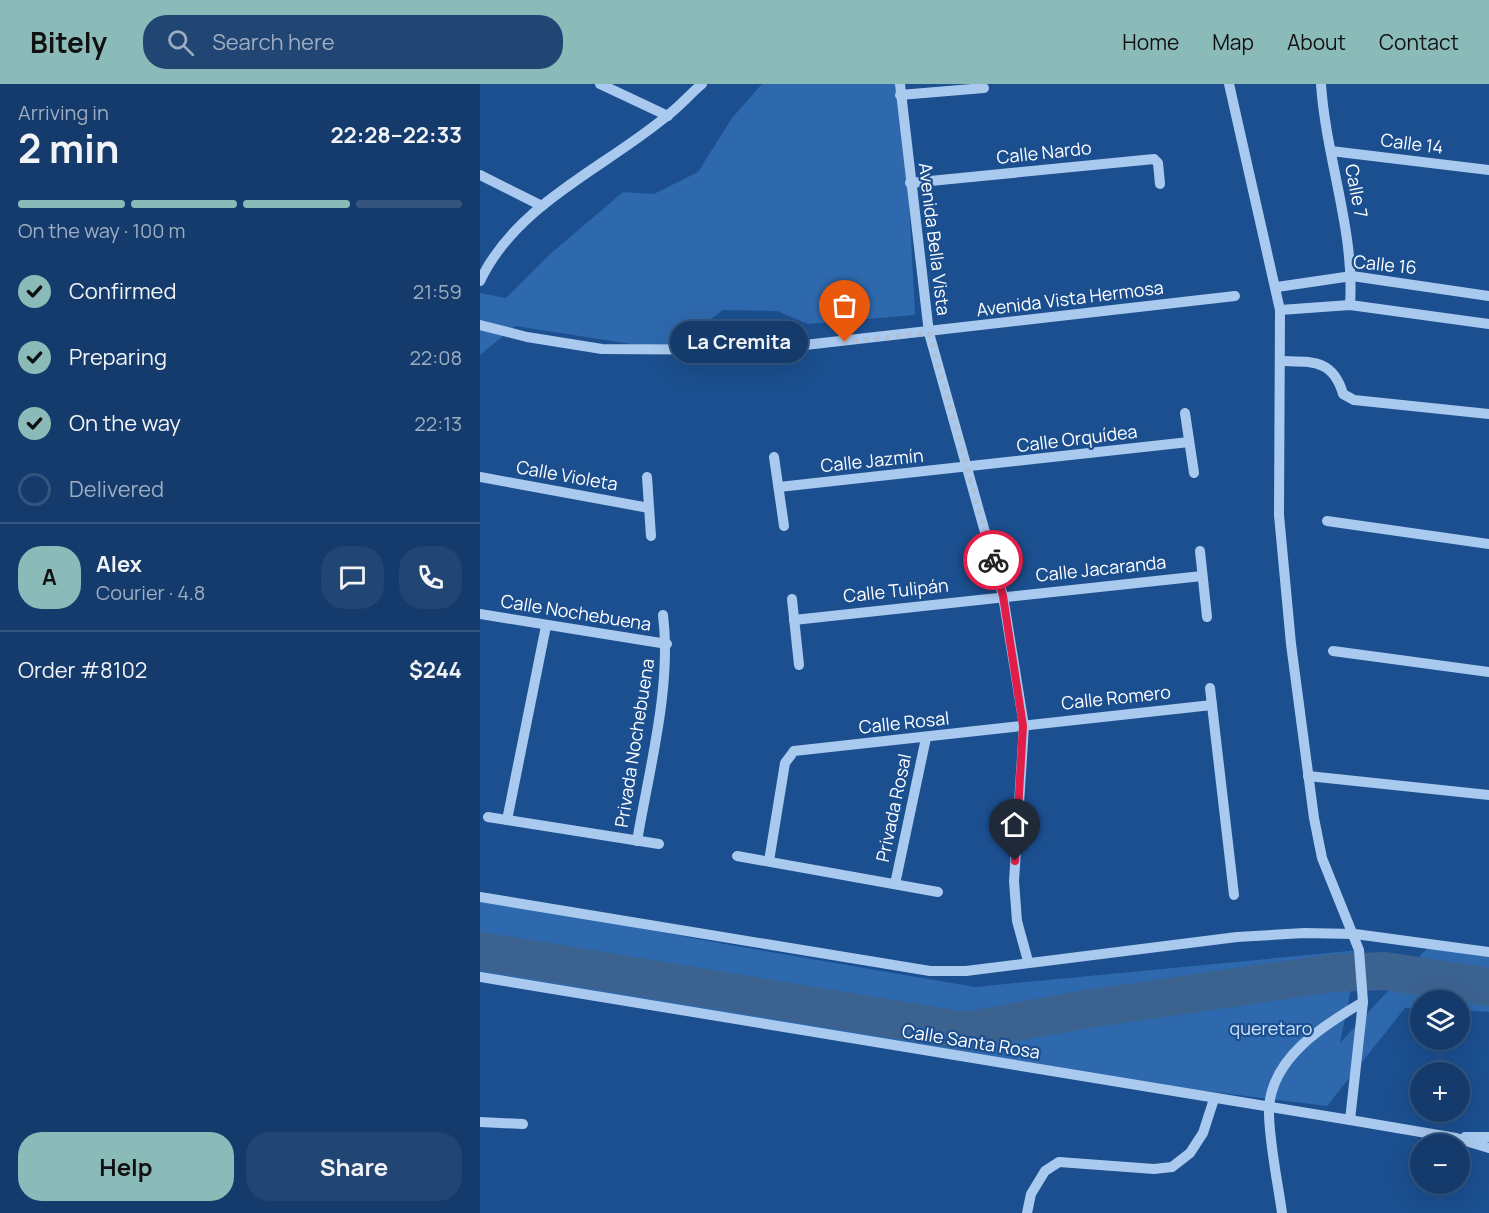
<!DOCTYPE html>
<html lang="en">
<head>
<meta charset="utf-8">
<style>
	body { margin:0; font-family:Manrope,sans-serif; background:#214673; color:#f1f3f6; height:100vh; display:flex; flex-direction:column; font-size:22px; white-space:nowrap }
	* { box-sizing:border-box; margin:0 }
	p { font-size:20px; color:#9dadc1 }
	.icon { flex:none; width:33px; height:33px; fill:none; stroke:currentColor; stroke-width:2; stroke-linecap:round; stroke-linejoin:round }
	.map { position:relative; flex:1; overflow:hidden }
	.sheet { display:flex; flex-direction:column; background:#143b6b; width:480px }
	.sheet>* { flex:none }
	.controls { position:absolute; left:930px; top:906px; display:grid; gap:12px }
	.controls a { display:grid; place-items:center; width:60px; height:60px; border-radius:50%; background:#143b6b; box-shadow:0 6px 24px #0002,0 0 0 2px #33557e; font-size:30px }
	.pin { position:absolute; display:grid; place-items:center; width:51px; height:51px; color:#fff; margin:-62px -26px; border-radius:50% 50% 50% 0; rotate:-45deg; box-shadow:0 0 6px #0007 }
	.pin .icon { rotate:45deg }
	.courier { position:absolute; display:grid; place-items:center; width:60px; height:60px; margin:-30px; border:4px solid #e11d48; border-radius:50%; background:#fff; color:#222; box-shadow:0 2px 8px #0007 }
	.bubble { position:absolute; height:42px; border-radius:21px; background:#143b6b; box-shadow:0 6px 24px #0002,0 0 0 2px #33557e; font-size:20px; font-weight:700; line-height:42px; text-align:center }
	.headline em { font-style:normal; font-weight:700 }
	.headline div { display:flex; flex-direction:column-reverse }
	.headline { display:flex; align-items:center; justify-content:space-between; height:102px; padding:0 18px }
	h1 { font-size:39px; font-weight:700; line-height:45px }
	.bar { display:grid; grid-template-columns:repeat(4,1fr); gap:9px 6px; align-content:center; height:72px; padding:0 18px }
	.bar i { height:8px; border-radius:4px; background:#33557e }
	.bar .selected { background:#8bbbb9 }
	.bar p { grid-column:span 4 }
	.line { display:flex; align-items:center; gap:15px; padding:0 18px; border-top:2px solid #33557e }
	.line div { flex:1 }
	.round { display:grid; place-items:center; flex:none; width:63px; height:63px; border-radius:24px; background:#214673 }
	ol { padding:0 18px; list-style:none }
	li { display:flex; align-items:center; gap:18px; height:66px }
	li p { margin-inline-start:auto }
	li .icon { padding:6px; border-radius:50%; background:#8bbbb9; color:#111; stroke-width:4 }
	li:last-child { color:#9dadc1 }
	li i { width:33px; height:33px; border:3px solid #33557e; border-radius:50% }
	.cta { display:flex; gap:12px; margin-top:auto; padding:12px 18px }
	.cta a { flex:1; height:69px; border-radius:24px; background:#8bbbb9; color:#111; font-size:24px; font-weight:700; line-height:69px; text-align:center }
	.cta a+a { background:#214673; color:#f1f3f6 }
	header { display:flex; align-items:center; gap:36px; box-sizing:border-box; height:84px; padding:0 30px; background:#8bbbb9; color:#111 }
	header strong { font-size:28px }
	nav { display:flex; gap:33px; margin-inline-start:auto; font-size:21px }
	.search { width:420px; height:54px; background:#214673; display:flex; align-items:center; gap:15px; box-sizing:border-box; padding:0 21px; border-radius:24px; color:#9dadc1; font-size:22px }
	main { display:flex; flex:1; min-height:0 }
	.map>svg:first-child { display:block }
</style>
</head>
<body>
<header>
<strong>Bitely</strong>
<div class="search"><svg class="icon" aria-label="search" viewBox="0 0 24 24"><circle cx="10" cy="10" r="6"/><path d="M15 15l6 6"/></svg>Search here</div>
<nav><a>Home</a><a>Map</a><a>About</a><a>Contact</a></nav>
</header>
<main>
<section class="sheet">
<div class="headline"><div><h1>2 min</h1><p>Arriving in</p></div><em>22:28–22:33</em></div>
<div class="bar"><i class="selected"></i><i class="selected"></i><i class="selected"></i><i></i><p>On the way · 100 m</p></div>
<ol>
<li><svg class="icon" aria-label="check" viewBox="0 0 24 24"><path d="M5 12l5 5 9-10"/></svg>Confirmed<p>21:59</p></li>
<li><svg class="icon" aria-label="check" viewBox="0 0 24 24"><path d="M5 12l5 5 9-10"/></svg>Preparing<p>22:08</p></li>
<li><svg class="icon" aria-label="check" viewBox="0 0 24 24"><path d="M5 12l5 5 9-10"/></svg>On the way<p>22:13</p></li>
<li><i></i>Delivered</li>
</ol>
<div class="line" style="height:108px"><b class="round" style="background:#8bbbb9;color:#111">A</b><div><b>Alex</b><p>Courier · 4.8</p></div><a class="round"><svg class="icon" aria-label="chat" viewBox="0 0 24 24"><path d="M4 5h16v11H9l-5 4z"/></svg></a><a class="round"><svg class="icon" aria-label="phone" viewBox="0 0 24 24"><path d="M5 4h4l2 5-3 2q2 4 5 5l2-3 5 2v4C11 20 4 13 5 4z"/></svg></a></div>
<div class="line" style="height:78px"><div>Order #8102</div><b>$244</b></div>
<div class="cta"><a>Help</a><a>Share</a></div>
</section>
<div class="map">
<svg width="1009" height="1129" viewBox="0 0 1009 1129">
	<rect width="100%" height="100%" fill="#1b4f8f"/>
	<g fill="#2e69ad">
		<path d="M282 0H423L435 231 328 240 297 227 243 226 190 266 35 242 0 271V209L26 214 69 171 143 108 174 110 218 88 252 34Z"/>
		<path d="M0 814 239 859 495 903 879 866 860 959 951 860 1009 869V928L980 926V916H940V924H925L847 1022 579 989 0 893Z"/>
	</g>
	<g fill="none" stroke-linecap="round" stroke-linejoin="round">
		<path stroke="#3c6290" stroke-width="38" d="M0 867 485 947 607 925 854 889 905 887 1009 903"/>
		<g stroke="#a9c9ee" stroke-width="10">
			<path d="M120 0 188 32"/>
			<path d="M420 0 449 249 523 512 544 642 534 797 537 837 548 877"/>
			<path d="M749 0 800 226 799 431 811 560 834 734 842 774 879 866 883 918 870 1036"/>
			<path d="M841 0C846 75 875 146 870 221"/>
			<path d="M420 11 504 4"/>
			<path d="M851 67 1009 86"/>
			<path d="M0 91 62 122"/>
			<path d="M430 99 674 75 678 79 680 100"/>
			<path d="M0 197C37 119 125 84 188 31 200 22 210 10 222 0"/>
			<path d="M797 203 872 192 1009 212"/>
			<path d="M800 226 870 221 1009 240"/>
			<path d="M0 241 47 253 122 265 281 266 755 212"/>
			<path d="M802 277C832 278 853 275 863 310L874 316 1009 330"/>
			<path d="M705 329 714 389"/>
			<path d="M294 373 304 442"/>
			<path d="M0 393 169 424"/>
			<path d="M167 393 171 452"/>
			<path d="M299 403 709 358"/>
			<path d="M847 437 1009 460"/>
			<path d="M720 467 727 533"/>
			<path d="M312 515 319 581"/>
			<path d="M0 530 187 560"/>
			<path d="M314 536 722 492"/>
			<path d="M853 567 1009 588"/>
			<path d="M730 604 754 811"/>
			<path d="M828 692 1009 711"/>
			<path d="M8 733 179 760"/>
			<path d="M27 736 66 542"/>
			<path d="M157 757C169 686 192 602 183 531"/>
			<path d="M257 772 458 808"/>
			<path d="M289 777 305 679 314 667 732 621"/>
			<path d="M415 800 446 654"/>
			<path d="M0 813 450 887H486L757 853 824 849 875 850 1009 868"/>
			<path d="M0 893 870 1036 976 1054 1009 1064"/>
			<path d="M0 1038 43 1040"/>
			<path d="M985 1053H1009"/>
			<path d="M547 1129 551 1110 565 1087 579 1078 674 1085 692 1083 710 1069 723 1049 734 1015"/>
			<path d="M802 1129C798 1099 788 1053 789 1024 792 973 844 941 883 918"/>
		</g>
	</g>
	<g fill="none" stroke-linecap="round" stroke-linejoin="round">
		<path stroke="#afc1d8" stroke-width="6" stroke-dasharray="0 10.8" d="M365 258 449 249 513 476"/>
		<path stroke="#e11d48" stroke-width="8" d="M513 476 523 512 543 642 535 777"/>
	</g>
	<g text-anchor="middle" stroke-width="4.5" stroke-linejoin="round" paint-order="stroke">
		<g font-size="18" fill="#fff" stroke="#1b4f8f">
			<text transform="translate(932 60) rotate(7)" y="6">Calle 14</text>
			<text transform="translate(564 69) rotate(-6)" y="6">Calle Nardo</text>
			<text transform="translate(876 107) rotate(79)" y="6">Calle 7</text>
			<text transform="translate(454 155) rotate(83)" y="6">Avenida Bella Vista</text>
			<text transform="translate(905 181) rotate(6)" y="6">Calle 16</text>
			<text transform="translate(590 215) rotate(-7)" y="6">Avenida Vista Hermosa</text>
			<text transform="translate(597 355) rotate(-7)" y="6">Calle Orquídea</text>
			<text transform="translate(392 377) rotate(-6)" y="6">Calle Jazmín</text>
			<text transform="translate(87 392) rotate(10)" y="6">Calle Violeta</text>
			<text transform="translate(621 485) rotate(-6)" y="6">Calle Jacaranda</text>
			<text transform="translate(416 507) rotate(-6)" y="6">Calle Tulipán</text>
			<text transform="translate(96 529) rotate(9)" y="6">Calle Nochebuena</text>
			<text transform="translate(636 614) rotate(-6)" y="6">Calle Romero</text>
			<text transform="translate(424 639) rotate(-6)" y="6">Calle Rosal</text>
			<text transform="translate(155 659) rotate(-81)" y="6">Privada Nochebuena</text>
			<text transform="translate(414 724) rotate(-78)" y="6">Privada Rosal</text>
			<text transform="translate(491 958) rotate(9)" y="6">Calle Santa Rosa</text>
		</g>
		<g font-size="18" fill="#cfe3fa" stroke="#1b4f8f">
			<text x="791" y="951">queretaro</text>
		</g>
	</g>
</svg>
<div class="controls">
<a><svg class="icon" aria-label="layers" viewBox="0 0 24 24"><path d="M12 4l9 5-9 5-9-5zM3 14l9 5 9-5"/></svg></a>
<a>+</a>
<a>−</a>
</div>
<div class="pin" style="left:365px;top:258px;background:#ea580c"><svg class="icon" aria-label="bag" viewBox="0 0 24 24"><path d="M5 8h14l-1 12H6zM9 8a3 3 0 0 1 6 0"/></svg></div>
<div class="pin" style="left:535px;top:777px;background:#1f2937"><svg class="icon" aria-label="home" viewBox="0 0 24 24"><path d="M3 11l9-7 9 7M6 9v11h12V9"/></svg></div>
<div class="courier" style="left:513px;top:476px"><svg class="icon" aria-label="bike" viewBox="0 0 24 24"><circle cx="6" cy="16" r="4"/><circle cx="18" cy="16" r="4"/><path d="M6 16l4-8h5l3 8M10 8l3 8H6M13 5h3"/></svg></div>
<div class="bubble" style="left:190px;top:237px;width:138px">La Cremita</div>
</div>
</main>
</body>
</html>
